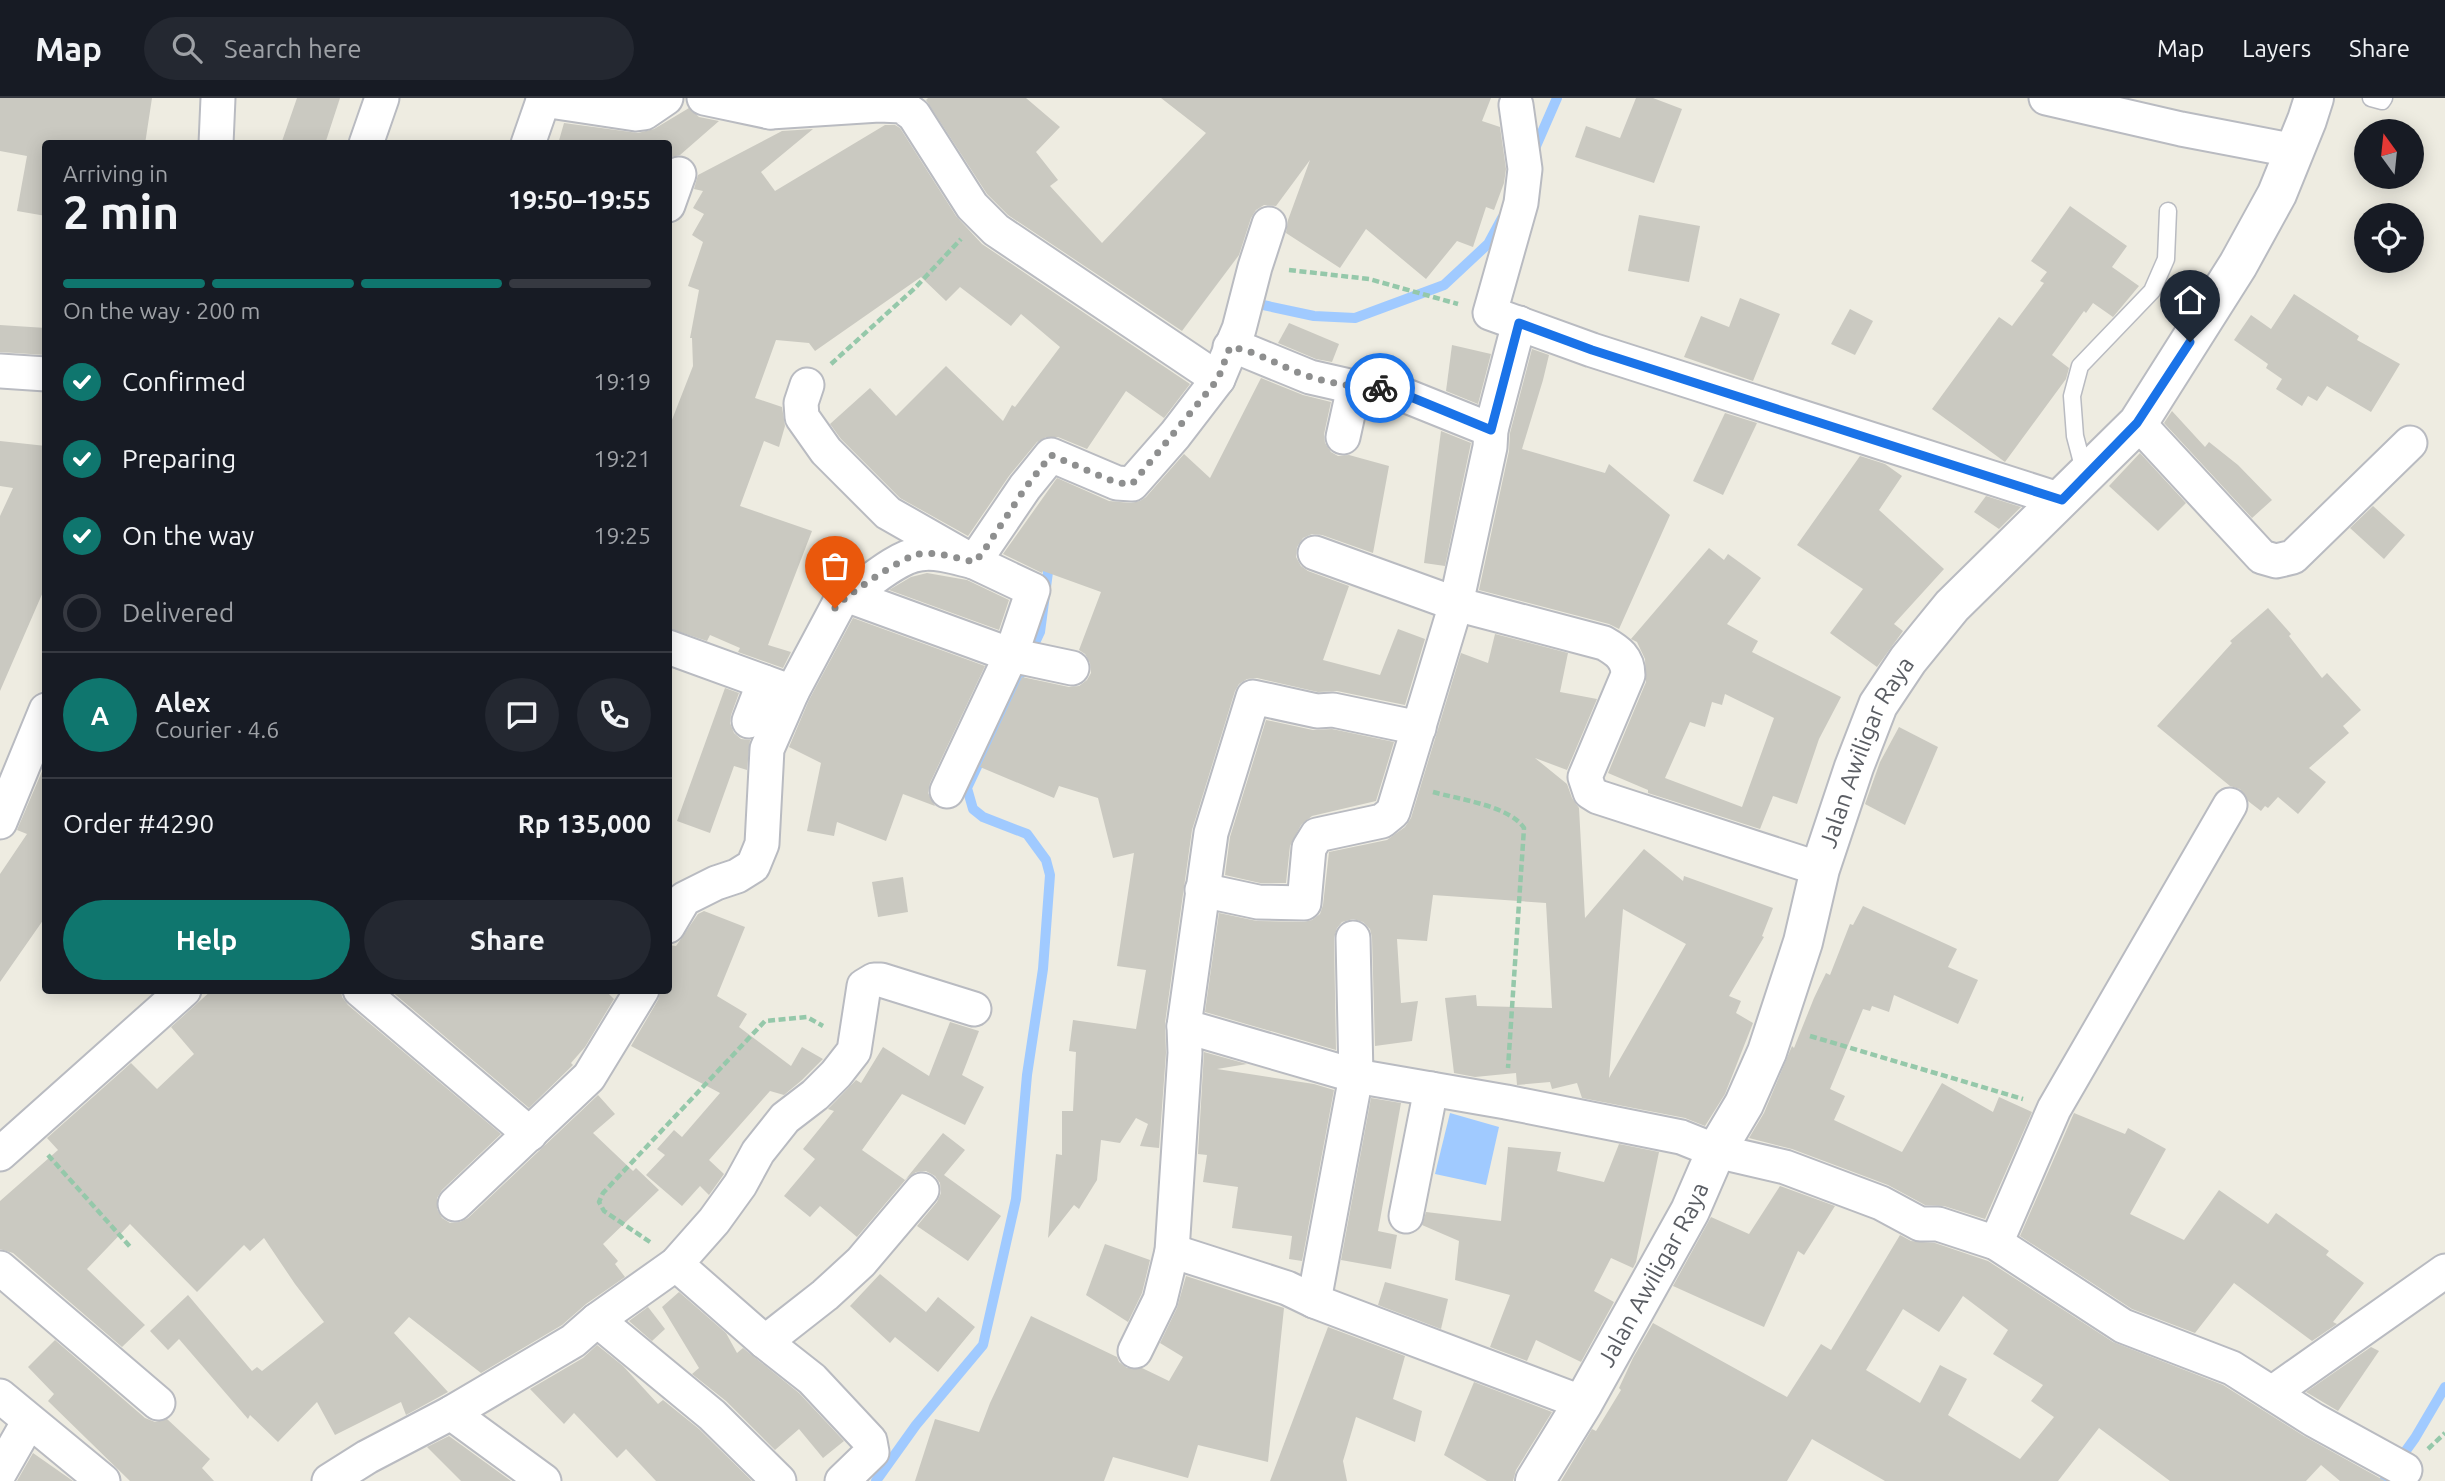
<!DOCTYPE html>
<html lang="en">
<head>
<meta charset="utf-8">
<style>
	body { margin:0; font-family:Ubuntu,sans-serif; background:#242831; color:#f1f3f6; height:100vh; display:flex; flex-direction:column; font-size:26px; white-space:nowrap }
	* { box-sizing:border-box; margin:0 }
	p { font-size:23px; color:#9ea1a6 }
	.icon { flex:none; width:38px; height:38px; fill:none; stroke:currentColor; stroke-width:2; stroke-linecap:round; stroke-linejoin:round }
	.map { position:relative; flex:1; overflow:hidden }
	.panel { position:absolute; left:42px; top:42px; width:630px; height:854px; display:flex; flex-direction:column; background:#171b24; border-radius:7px; box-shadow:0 4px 18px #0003 }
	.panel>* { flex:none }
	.needle { width:46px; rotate:345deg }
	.controls { position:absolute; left:2354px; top:21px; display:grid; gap:14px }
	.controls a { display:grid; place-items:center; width:70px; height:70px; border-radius:50%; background:#171b24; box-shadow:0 4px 18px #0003; font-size:35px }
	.pin { position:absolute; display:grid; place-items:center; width:60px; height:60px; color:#fff; margin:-72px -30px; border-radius:50% 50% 50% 0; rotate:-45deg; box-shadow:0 0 7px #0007 }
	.pin .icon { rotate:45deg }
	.courier { position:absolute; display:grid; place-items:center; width:70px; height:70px; margin:-35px; border:5px solid #1a73e8; border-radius:50%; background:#fff; color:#222; box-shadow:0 2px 9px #0007 }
	.head em { font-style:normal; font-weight:700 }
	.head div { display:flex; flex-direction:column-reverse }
	.head { display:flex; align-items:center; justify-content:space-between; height:119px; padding:0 21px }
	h1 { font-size:46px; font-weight:700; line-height:52px }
	.bar { display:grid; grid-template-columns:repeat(4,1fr); gap:10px 7px; align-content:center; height:84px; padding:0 21px }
	.bar i { height:9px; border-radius:5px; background:#363941 }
	.bar .on { background:#0f766e }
	.bar p { grid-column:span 4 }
	.line { display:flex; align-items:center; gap:18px; padding:0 21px; border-top:2px solid #363941 }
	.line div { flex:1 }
	.round { display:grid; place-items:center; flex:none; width:74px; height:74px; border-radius:37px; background:#242831 }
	ol { padding:0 21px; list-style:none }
	li { display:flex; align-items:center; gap:21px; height:77px }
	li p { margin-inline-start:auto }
	li .icon { padding:7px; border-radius:50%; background:#0f766e; color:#fff; stroke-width:4 }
	li:last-child { color:#9ea1a6 }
	li i { width:38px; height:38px; border:4px solid #363941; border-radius:50% }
	.primary-button { display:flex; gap:14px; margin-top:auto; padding:14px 21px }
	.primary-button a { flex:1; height:80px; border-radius:42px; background:#0f766e; color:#fff; font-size:28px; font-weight:700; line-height:80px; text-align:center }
	.primary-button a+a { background:#242831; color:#f1f3f6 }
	header { display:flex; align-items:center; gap:42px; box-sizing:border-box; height:98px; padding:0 35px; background:#171b24; border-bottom:2px solid #363941 }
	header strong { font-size:33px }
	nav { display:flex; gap:38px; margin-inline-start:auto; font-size:24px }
	.search { width:490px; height:63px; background:#242831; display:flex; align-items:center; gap:18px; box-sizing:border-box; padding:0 24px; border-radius:38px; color:#9ea1a6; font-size:26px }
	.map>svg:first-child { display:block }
</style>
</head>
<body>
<header>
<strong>Map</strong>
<div class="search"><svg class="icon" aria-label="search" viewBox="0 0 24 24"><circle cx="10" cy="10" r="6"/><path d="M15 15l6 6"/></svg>Search here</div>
<nav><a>Map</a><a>Layers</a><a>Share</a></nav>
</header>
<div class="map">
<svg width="2445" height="1383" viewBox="0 0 2445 1383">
	<rect width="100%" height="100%" fill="#eeece1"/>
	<path fill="#a0caff" d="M1450 1015 1499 1029 1486 1087 1435 1076Z"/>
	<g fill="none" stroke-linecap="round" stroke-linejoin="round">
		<g stroke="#a0caff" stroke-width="10">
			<path d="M1533 55 1557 0"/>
			<path d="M1249 204 1314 218 1355 220 1444 187 1488 146 1502 120"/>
			<path d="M876 1383 916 1327 983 1247 1016 1101 1027 977 1043 871 1050 777 1046 762 1027 736 983 719 973 711 967 690 1040 534 1048 474 1053 463"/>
			<path d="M2384 1383 2415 1340 2445 1289"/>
		</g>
	</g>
	<g fill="#cac9c1" fill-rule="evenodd">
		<path d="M0 0H152L145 46H46V118L17 113 27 58 0 53Z"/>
		<path d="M297 0H340L325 46H281Z"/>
		<path d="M928 0H1026L1060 29 1036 54 1058 82 1050 88 1102 145 1206 35 1161 0H1491L1482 23 1500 29 1506 71 1504 85 1494 112 1486 109 1473 149 1457 143 1426 181 1366 131 1340 170 1286 135 1288 122 1310 62 1276 108 1264 107 1256 112 1251 120 1239 157 1182 233 1008 117 987 96 926 2Z"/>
		<path d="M1636 0H1653L1682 11 1654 85 1575 59 1586 28 1620 40Z"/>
		<path d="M689 10 699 19 719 23 680 57 668 60V46H558L564 25 638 35 654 31Z"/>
		<path d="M885 27H895L900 30 956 118 982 146 1190 286 1164 320 1126 293 1087 351 1058 339H1046L1037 344 1009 378 968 438 900 400 841 341 830 326 870 290 896 318 946 268 1003 323 1012 307 1015 309 1060 249 1021 216 1011 228 960 189 946 203 921 179 815 253 809 245 776 242 755 300 782 309 785 328 779 349 764 343 740 408 812 433 768 547 791 554 783 570 738 554 740 550 710 537 707 543 668 530V332L693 268 692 240H690L699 192 688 188 703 144 692 137 704 116 693 110 703 93 694 91 698 77 782 33 813 31 761 74 775 93Z"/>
		<path d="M2070 108 2127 148 2112 169 2139 188 2113 219 2093 205 2086 215 2084 213 2052 257 2069 270 2066 281 2005 364 1932 311 1999 219 2012 228 2044 185 2040 183 2047 174 2031 163Z"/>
		<path d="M1639 117 1700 128 1689 184 1628 173Z"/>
		<path d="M2294 196 2359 238 2357 242 2400 266 2371 314 2327 288 2317 303 2308 298 2302 308 2276 291 2282 281 2266 270 2268 266 2234 242 2251 217 2271 231Z"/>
		<path d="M1740 200 1780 216 1753 283 1684 259 1701 218 1729 229Z"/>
		<path d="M1850 211 1873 223 1855 257 1831 246Z"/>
		<path d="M1289 225 1339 246 1332 264 1316 261 1278 245Z"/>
		<path d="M0 227 46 230V257L0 254Z"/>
		<path d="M1452 247 1491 256 1478 306 1446 293Z"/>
		<path d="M1532 251 1549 257 1543 282 1522 351 1605 375 1609 366 1670 417 1619 531 1609 526 1479 492 1509 353 1510 335Z"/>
		<path d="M1261 280 1303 297 1331 304 1324 336 1325 345 1331 354 1338 358 1349 357 1389 368 1373 455 1322 437 1312 436 1303 440 1297 449 1296 459 1301 468 1308 473 1349 488 1323 562 1380 577 1398 531 1425 541 1405 607 1337 593 1318 594 1257 580 1247 581 1239 586 1235 593 1192 732 1165 925 1166 955 1159 1050 1140 1048 1148 1026 1136 1020 1120 1045 1101 1042 1097 1082 1079 1111 1074 1107 1048 1140 1056 1056 1062 1057V1013H1073L1076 954 1069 953 1073 922 1136 931 1146 872 1117 868 1134 755 1113 760 1098 700 1059 688 1054 700 980 669 1022 579 1069 589 1079 588 1087 582 1091 575 1090 565 1085 556 1079 552 1101 494 1043 473 1042 475 1003 456 1057 380 1109 403 1131 405 1140 403 1146 399 1184 356 1210 380Z"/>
		<path d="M2172 313 2205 349 2209 344 2238 367 2272 402 2252 420 2164 325Z"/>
		<path d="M1725 315 1757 325 1723 397 1693 383Z"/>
		<path d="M1441 333 1471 345 1445 468 1424 465Z"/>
		<path d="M0 343 46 348V487L0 593V418L13 390 0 388Z"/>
		<path d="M2140 355 2186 405 2158 433 2109 388Z"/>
		<path d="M1860 358 1885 366 1902 378 1879 412 1944 471 1894 526 1903 533 1877 569 1830 535 1863 491 1797 447Z"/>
		<path d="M1986 398 2021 409 1999 431 1974 414Z"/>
		<path d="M2373 408 2405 437 2384 461 2350 430Z"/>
		<path d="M1709 450 1724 462 1728 456 1761 480 1727 526 1758 543 1752 554 1841 599 1819 641 1797 706 1773 698 1760 731 1648 695V692L1608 675 1646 584 1645 561 1637 544 1631 541ZM1725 596 1774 620 1742 709 1665 680 1690 624 1705 629 1712 604 1722 607Z"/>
		<path d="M927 475 967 482 1009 502 999 532 889 492 911 479Z"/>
		<path d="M2268 510 2291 536 2289 538 2322 580 2327 575 2361 612 2343 628 2349 635 2309 670 2326 684 2298 716 2278 699 2268 710 2265 708 2261 713 2248 703 2240 691 2230 688 2157 628 2232 545 2230 543Z"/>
		<path d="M853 520 985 568 930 685 928 695 935 708 903 696 886 743 837 724 834 738 807 733 821 665 789 649 809 602Z"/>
		<path d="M1495 536 1568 555 1560 594 1597 601 1567 672 1535 660 1567 686 1572 700 1579 710 1585 820 1644 751 1683 783 1684 778 1773 810 1762 838 1764 839 1729 898 1741 903 1736 915 1753 925 1725 996 1705 1028 1685 1020 1582 1000 1577 985 1552 991 1550 984 1517 987 1516 975 1475 979 1454 975 1445 900 1476 897 1477 908 1552 910 1546 805 1433 797 1427 843 1397 841 1401 905 1418 903 1412 943 1375 948 1372 839 1370 831 1363 824 1353 821 1342 824 1337 830 1334 840 1336 952 1205 914 1219 815 1257 823 1304 824 1312 822 1320 816 1323 807 1329 754 1387 742 1405 729 1411 720 1461 555 1488 565ZM1623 811 1686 846 1609 980Z"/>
		<path d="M725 590 739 595 731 617 730 625 734 635 741 641 750 642 747 672 734 668 710 735 677 723Z"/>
		<path d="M1266 622 1313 632 1332 631 1394 644 1376 703 1312 718 1301 727 1290 748 1286 785H1260L1225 777 1230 739Z"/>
		<path d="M1899 629 1938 649 1905 727 1865 706 1880 664Z"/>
		<path d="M46 664V818L0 884V776L27 736 17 732Z"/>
		<path d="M903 779 908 814 878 819 872 784Z"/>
		<path d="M1863 808 1957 851 1948 869 1978 882 1958 926 1894 897 1889 914 1872 908 1870 913 1863 911 1830 991 1845 998 1834 1022 1902 1054 1942 985 1993 1014 1999 999 2032 1014 1985 1121 1944 1108 1925 1107 1888 1087 1792 1051 1749 1040 1764 1015 1792 948 1794 950 1814 900 1826 875 1830 877 1850 826 1853 827Z"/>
		<path d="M704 813 745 829 717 898 747 916 739 929 791 968 802 949 823 961 802 982 784 997 770 993 709 1062 724 1076 709 1097 700 1088 682 1108 646 1077 665 1057 657 1051 674 1032 682 1039 720 995 631 948 658 902 661 892H668V847L676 848 698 816Z"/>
		<path d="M212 892H341L342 899 348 907 501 1036 442 1092 437 1100V1111L442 1120 450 1125 460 1124 468 1120 598 997 615 1016 593 1035 633 1073 636 1070 659 1092 603 1146 618 1163 615 1166 625 1179 586 1206 562 1227 481 1275 409 1219 394 1235 448 1294 406 1317 401 1304 335 1337 317 1304 278 1344 250 1317 248 1321 179 1241 168 1252 150 1233 188 1197 252 1273 257 1269 262 1273 324 1224 295 1186 264 1140 250 1153 244 1147 197 1194 130 1126 87 1171 145 1227 122 1249 13 1155 0 1151V1103L58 1052 47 1040 131 965 157 991 194 956 171 929Z"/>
		<path d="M390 892H605L614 901 585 949 571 965 573 967 529 1010Z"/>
		<path d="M950 924 979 933 962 977 984 989 965 1027 902 996 862 1052 905 1082 943 1035 965 1052 944 1077 1001 1118 968 1163 917 1128 937 1104 941 1095 940 1085 935 1078 926 1073 916 1074 907 1080 857 1139 820 1108 810 1119 784 1098 815 1061 803 1051 834 1013 828 1011 856 982 861 985 883 949 929 978Z"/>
		<path d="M1204 954 1247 966 1217 971 1314 986 1334 992 1302 1163 1289 1161 1292 1138 1232 1130 1238 1089 1203 1084 1207 1057 1198 1056Z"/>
		<path d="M1371 1000 1401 1005 1378 1133 1397 1137 1391 1171 1341 1162Z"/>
		<path d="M2074 1015 2125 1036 2128 1030 2166 1051 2130 1116 2184 1142 2219 1092 2268 1126 2276 1115 2329 1153 2326 1157 2364 1185 2333 1224 2337 1226 2312 1243 2234 1185 2195 1235 2132 1211 2020 1138Z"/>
		<path d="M1619 1046 1659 1054 1636 1164 1633 1170 1611 1160 1594 1193 1614 1204 1581 1264 1536 1242 1527 1263 1490 1249 1510 1197 1455 1182 1459 1143 1422 1127 1426 1114 1501 1123 1508 1049 1561 1054 1557 1073 1604 1084Z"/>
		<path d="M1780 1088 1835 1108 1804 1157 1798 1153 1764 1229 1673 1188 1711 1119 1749 1136Z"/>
		<path d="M1900 1137 1911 1143 1935 1145 1988 1163 2113 1244 2223 1287 2304 1338 2385 1383H2340L2321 1367 2306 1383H2170L2099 1330 2058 1383H1885L1812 1341 1787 1383H1561L1592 1331 1596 1333 1621 1292 1619 1290 1633 1260 1653 1225 1787 1299 1821 1246 1831 1252ZM1963 1198 2008 1232 1993 1256 2043 1287 2031 1303 2054 1319 2020 1361 1948 1317 1967 1281 1940 1267 1920 1305 1866 1272 1903 1211 1939 1234Z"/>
		<path d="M1105 1146 1150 1162 1142 1195 1128 1224 1086 1197Z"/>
		<path d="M880 1176 926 1214 938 1199 975 1229 938 1274 895 1239 890 1245 850 1208Z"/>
		<path d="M1186 1178 1284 1210 1268 1364 1198 1347 1188 1380 1113 1359 1104 1383H915L935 1321 979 1334 990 1305 1031 1218 1117 1259 1119 1264 1127 1270H1142L1169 1283 1183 1259 1160 1245 1177 1210Z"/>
		<path d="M1385 1184 1448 1201 1441 1231 1378 1207Z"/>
		<path d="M679 1194 726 1235 737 1255 743 1250 799 1295 844 1343 823 1360 799 1331 775 1352 726 1303 692 1276 699 1270 662 1209Z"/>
		<path d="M648 1209 665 1231 652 1243 629 1223Z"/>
		<path d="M1328 1229 1405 1258 1393 1301 1422 1313 1415 1344 1356 1319 1343 1363 1347 1383H1270Z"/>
		<path d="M55 1242 145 1320 155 1324 167 1321 210 1361 202 1370 214 1383H130L48 1303 54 1296 28 1269Z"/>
		<path d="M597 1247 623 1268 658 1306 663 1302 699 1331 752 1383H656L626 1351 617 1360 574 1315 564 1326 530 1291 583 1260Z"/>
		<path d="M2371 1249 2379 1253 2338 1313 2306 1294Z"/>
		<path d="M1474 1284 1552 1314 1516 1372 1513 1383H1487L1444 1357Z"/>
		<path d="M449 1338 511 1383H461L427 1349Z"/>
		<path d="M33 1355 73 1383H17Z"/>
	</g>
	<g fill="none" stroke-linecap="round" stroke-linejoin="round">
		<g stroke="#b9bbc1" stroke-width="19">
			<g id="service">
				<path d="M2371 0 2382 3 2384 0"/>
				<path d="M2085 376 2075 338 2072 298 2080 268 2152 193 2166 161 2168 113"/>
			</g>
		</g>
		<g stroke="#b9bbc1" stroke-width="37">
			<g id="minor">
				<path d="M704 0 770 14 782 0"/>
				<path d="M2046 0 2181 31 2296 53"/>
				<path d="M543 2 636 16 644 15 666 0"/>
				<path d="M1516 7 1525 71 1521 105 1490 215 1592 252 2061 402"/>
				<path d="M770 14 879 7 902 8 914 17 972 108 996 132 1218 281"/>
				<path d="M216 46 218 0"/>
				<path d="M366 46 382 0"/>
				<path d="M528 46 544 0"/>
				<path d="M668 107 679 76"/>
				<path d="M1230 249 1244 252 1310 279 1354 289 1389 291 1491 332"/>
				<path d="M0 273 46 276"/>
				<path d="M807 287 801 305 802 319 826 353 888 415 974 464 1033 492 1011 557 947 693"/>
				<path d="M2138 325 2262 459 2276 463 2293 459 2410 345"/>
				<path d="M1343 339 1354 289"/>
				<path d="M1315 455 1456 506 1604 545C1618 553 1628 560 1628 577L1585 679 1590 694 1598 699 1820 771"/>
				<path d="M849 498C867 486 898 458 920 456 937 453 957 460 974 464L1025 389 1051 357 1117 385 1132 386 1175 337 1218 281 1239 231 1255 169 1269 126"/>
				<path d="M668 549 792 594"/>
				<path d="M749 623 764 584"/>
				<path d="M0 724 46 612"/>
				<path d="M1202 792 1258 804 1304 805 1309 750 1317 737 1382 723 1393 714 1456 506 1490 349 1491 332 1519 225"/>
				<path d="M668 828 684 801 716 785 737 778 753 768 762 746 767 651 792 594 841 502 849 498 1011 557 1072 570"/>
				<path d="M360 892 530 1036"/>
				<path d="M1184 928 1211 735 1253 599 1317 613 1333 612 1419 630"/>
				<path d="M0 1056 184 892"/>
				<path d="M455 1106 589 979 642 892"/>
				<path d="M1406 1118 1431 991"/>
				<path d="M1996 1145 2054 1011 2230 707"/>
				<path d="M1172 1153 1287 1190 1314 1203 1583 1305"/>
				<path d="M676 1166 765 1244 812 1281 870 1343 872 1354 842 1383"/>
				<path d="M0 1170 158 1305"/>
				<path d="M1314 1203 1356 978 1353 840"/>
				<path d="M597 1222 712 1317 779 1383"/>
				<path d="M765 1244 825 1197 861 1164 922 1092"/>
				<path d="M1135 1253 1160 1202 1172 1153 1185 955 1184 928 1356 978 1506 1004 1681 1039 1716 1053 1785 1069 1881 1105 1920 1126H1938L1996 1145 2123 1228 2232 1270 2314 1322 2405 1372"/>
				<path d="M2272 1295 2445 1173"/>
				<path d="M0 1298 103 1383"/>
				<path d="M451 1315 544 1383"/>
				<path d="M0 1374 29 1323"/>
				<path d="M329 1383 367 1359 451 1315 573 1243 597 1222 676 1166 714 1123 740 1087 758 1054 785 1020 815 997 836 976 854 953 864 888 874 882H881L974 911"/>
			</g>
		</g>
		<g stroke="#b9bbc1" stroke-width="42">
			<g id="tertiary">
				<path id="s1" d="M1535 1383 1583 1305 1690 1113 1716 1053 1744 1006 1767 954 1803 844 1820 771 1854 669 1878 607 1908 562 1952 508 2138 325 2238 167 2277 96 2307 22 2314 0"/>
			</g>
		</g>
		<g stroke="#95c8aa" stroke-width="4.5" stroke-dasharray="7 3.5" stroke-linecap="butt">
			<path d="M1289 172 1369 181 1458 206"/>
			<path d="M831 266 915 190 961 141"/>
			<path d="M1433 694C1458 701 1510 708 1524 730L1508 970"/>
			<path d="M1810 938 2023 1001"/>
			<path d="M48 1057 132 1151"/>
			<path d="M650 1144 604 1113 599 1104 603 1095 765 923 807 919 823 928"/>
			<path d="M2428 1351 2445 1335"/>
		</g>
		<use href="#service" stroke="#fff" stroke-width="16"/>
		<use href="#minor" stroke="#fff" stroke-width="33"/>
		<use href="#tertiary" stroke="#fff" stroke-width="38"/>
	</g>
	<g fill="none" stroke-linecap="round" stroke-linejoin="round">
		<path stroke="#8e8f8f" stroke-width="7" stroke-dasharray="0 12.6" d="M835 510C843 499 904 458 919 456 936 453 957 460 974 464L981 457 1026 389 1051 357 1117 385 1132 386 1218 281 1230 249C1258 253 1282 270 1308 278 1331 286 1356 289 1380 290"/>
		<path stroke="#1a73e8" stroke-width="9" d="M1380 290H1389L1491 332 1519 225 1592 252 2062 402 2137 325 2190 244"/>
	</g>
	<g text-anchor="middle" stroke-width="6" stroke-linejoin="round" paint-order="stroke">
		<g font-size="24" fill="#5a5d63" stroke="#fff">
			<text dy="8" stroke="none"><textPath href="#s1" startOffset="805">Jalan Awiligar Raya</textPath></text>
			<text dy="8" stroke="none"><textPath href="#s1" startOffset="238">Jalan Awiligar Raya</textPath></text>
		</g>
	</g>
</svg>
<div class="controls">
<a><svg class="needle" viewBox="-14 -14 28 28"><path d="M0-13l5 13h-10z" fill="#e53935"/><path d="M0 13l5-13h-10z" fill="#9ea1a6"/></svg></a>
<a><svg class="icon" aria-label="locate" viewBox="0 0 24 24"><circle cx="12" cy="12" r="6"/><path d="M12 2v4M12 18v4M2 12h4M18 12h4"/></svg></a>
</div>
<div class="pin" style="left:835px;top:510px;background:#ea580c"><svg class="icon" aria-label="bag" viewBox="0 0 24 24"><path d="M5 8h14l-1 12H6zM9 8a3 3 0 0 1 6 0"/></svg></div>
<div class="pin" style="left:2190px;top:244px;background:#1f2937"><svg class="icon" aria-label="home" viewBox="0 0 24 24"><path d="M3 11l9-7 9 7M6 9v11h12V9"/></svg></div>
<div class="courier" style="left:1380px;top:290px"><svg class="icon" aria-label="bike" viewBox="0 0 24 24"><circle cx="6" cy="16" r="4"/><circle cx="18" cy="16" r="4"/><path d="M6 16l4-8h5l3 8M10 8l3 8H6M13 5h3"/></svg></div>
<section class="panel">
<div class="head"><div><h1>2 min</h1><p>Arriving in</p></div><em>19:50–19:55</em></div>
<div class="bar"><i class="on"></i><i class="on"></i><i class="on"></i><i></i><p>On the way · 200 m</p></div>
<ol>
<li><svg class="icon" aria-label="check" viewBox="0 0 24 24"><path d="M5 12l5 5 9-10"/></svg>Confirmed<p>19:19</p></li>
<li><svg class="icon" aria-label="check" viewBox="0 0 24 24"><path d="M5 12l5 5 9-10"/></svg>Preparing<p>19:21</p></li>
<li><svg class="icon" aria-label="check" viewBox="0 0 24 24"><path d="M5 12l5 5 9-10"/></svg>On the way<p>19:25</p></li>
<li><i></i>Delivered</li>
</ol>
<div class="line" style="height:126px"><b class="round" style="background:#0f766e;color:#fff">A</b><div><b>Alex</b><p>Courier · 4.6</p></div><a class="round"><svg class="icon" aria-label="chat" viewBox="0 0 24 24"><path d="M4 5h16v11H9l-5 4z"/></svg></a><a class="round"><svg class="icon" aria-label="phone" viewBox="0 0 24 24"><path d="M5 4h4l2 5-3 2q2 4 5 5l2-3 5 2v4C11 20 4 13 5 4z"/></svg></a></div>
<div class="line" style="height:91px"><div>Order #4290</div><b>Rp 135,000</b></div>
<div class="primary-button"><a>Help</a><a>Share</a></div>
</section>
</div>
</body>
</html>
